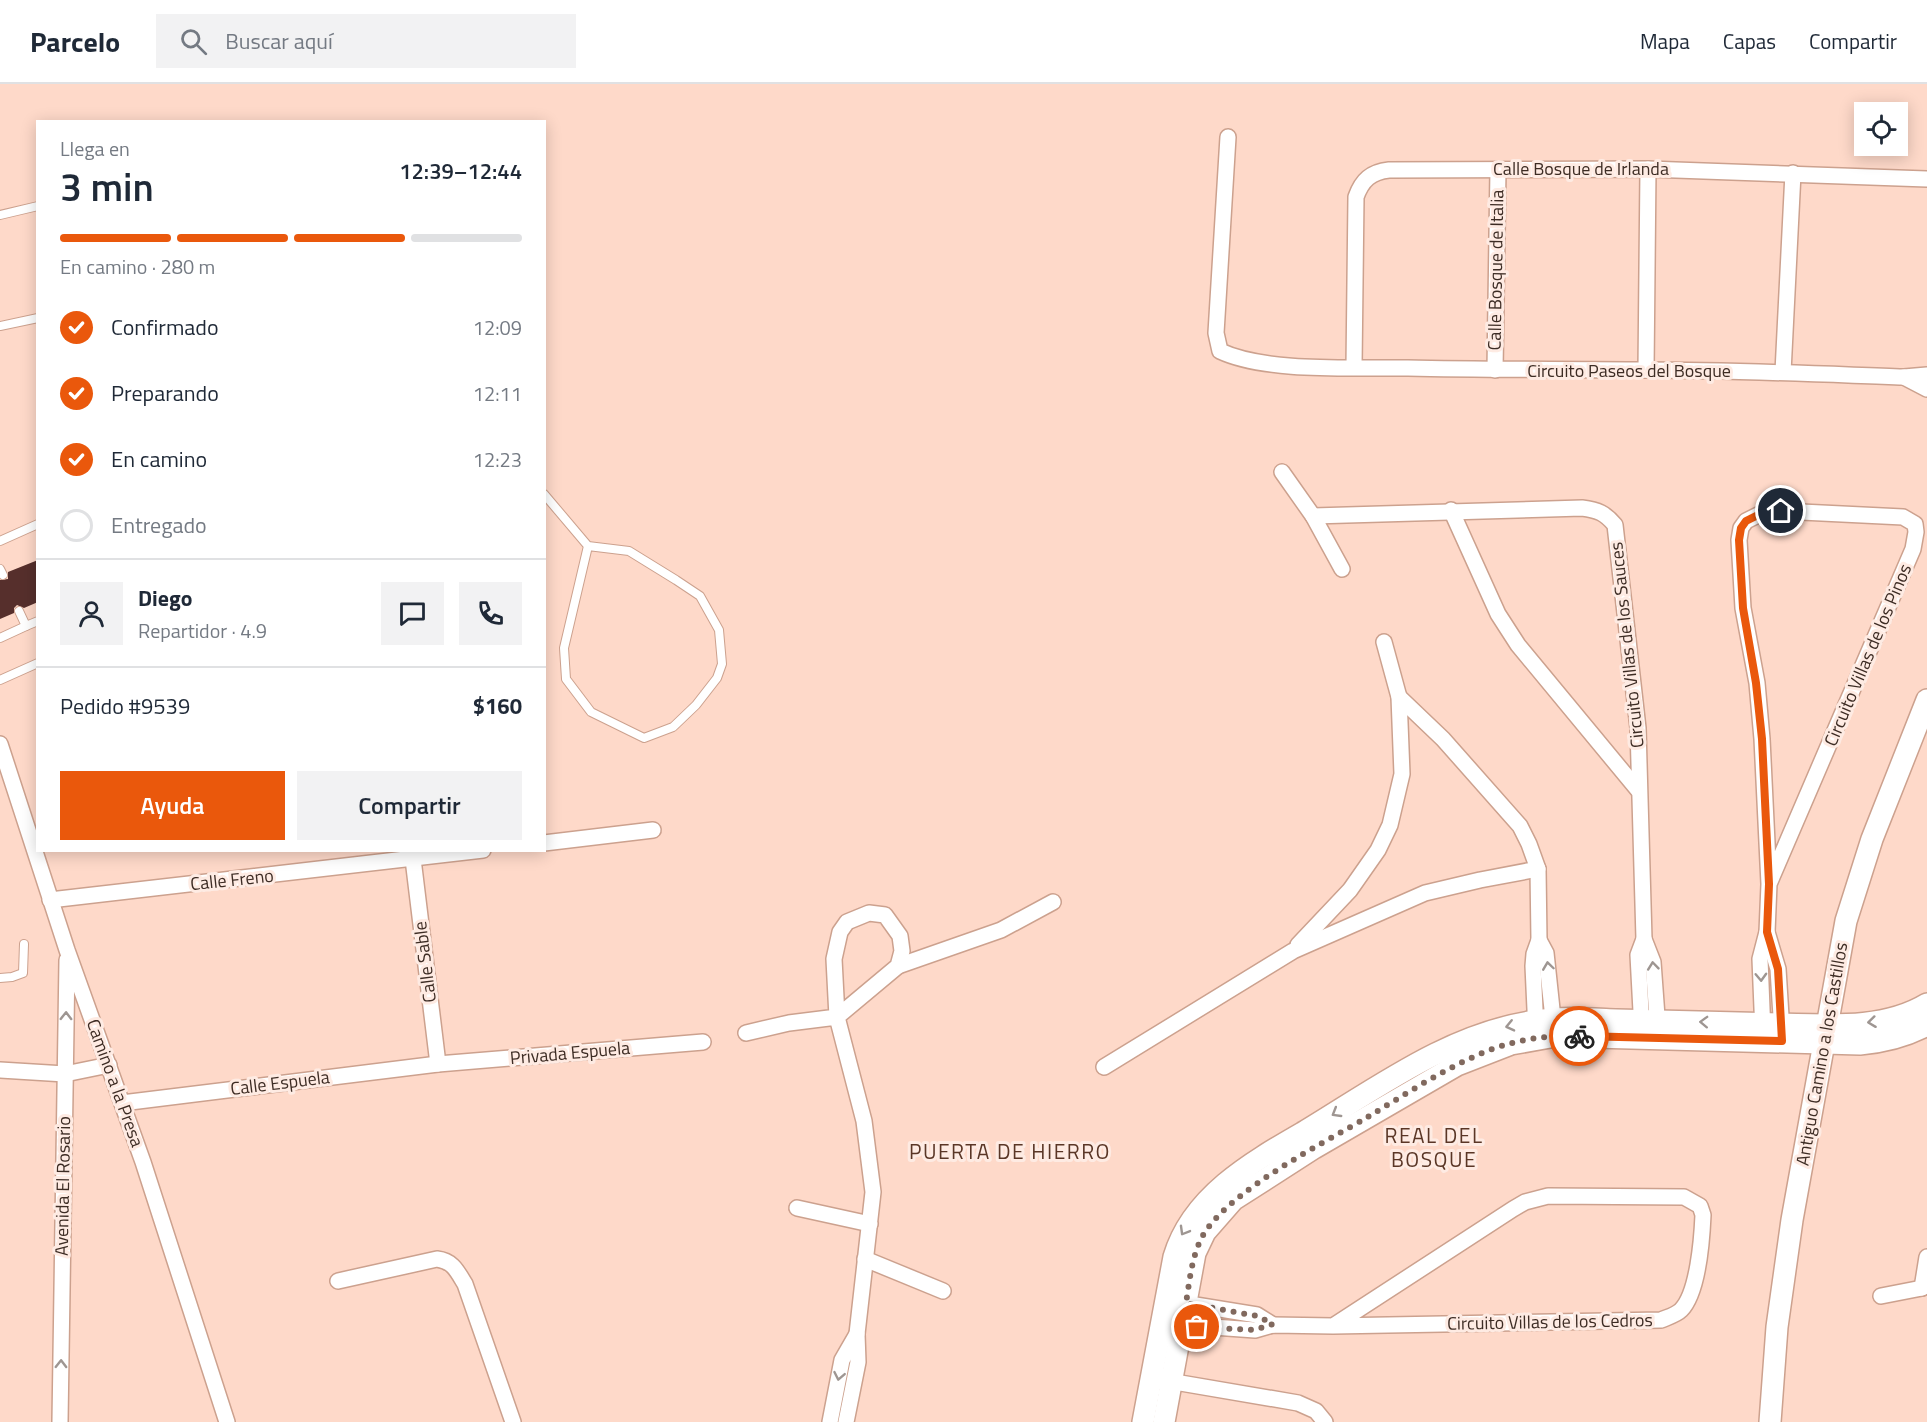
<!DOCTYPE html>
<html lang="es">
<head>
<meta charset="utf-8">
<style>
	body { margin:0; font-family:"Titillium Web",sans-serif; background:#f2f2f3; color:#1f2937; height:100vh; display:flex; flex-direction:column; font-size:22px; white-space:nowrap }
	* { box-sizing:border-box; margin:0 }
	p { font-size:20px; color:#747a83 }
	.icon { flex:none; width:33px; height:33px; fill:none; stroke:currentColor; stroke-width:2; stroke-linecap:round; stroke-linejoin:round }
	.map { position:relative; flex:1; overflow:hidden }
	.panel { position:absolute; left:36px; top:36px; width:510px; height:732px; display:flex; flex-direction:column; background:#fff; border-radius:0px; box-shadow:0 3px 15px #0003 }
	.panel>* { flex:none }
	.controls { position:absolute; left:1854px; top:18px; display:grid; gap:12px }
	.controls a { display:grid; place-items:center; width:54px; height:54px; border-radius:0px; background:#fff; box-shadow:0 3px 15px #0003; font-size:30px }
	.pin { position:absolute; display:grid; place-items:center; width:51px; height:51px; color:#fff; margin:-26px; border:3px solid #fff; border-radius:50%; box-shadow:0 2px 6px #0007 }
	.courier { position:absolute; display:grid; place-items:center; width:60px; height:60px; margin:-30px; border:4px solid #ea580c; border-radius:50%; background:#fff; color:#222; box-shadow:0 2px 8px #0007 }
	.overview em { font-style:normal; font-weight:600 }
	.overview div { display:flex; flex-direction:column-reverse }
	.overview { display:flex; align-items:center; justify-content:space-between; height:102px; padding:0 24px }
	h1 { font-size:39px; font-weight:600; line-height:45px }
	.bar { display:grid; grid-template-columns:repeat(4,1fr); gap:9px 6px; align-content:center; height:72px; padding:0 24px }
	.bar i { height:8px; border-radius:4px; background:#e0e1e3 }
	.bar .on { background:#ea580c }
	.bar p { grid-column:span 4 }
	.line { display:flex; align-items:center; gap:15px; padding:0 24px; border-top:2px solid #e0e1e3 }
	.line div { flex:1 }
	.round { display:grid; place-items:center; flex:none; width:63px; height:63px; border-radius:0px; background:#f2f2f3 }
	ol { padding:0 24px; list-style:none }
	li { display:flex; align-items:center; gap:18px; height:66px }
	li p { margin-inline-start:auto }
	li .icon { padding:6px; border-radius:50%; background:#ea580c; color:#fff; stroke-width:4 }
	li:last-child { color:#747a83 }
	li i { width:33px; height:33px; border:3px solid #e0e1e3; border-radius:50% }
	.primary-button { display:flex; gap:12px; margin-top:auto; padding:12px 24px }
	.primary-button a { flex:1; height:69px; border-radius:0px; background:#ea580c; color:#fff; font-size:24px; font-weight:600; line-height:69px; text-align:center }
	.primary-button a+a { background:#f2f2f3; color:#1f2937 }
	header { display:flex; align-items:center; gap:36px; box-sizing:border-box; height:84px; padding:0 30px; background:#fff; border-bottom:2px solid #e0e1e3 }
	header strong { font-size:28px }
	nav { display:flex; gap:33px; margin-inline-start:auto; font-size:21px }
	.search { width:420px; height:54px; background:#f2f2f3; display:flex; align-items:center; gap:15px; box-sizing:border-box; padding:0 21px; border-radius:0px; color:#747a83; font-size:22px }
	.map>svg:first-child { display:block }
</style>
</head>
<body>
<header>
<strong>Parcelo</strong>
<div class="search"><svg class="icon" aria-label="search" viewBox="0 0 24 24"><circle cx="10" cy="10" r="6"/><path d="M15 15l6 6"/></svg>Buscar aquí</div>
<nav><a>Mapa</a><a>Capas</a><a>Compartir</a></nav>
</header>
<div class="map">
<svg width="1927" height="1338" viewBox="0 0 1927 1338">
	<rect width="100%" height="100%" fill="#fed9c9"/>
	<path fill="#562f2c" d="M38 476V518L24 524 17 521 14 524V529L0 535V496L8 495V488Z"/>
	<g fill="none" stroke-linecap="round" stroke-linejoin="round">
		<g stroke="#cca18e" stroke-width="10">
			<g id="lane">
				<path d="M0 131 38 122"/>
				<path d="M0 242 38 234"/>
				<path d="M544 410 588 462 629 467 676 496 700 512 719 546 722 580 717 594 696 621 673 643 644 654 591 628 566 595 564 564 588 462"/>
				<path d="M0 457 38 440"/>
				<path d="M0 485 3 491"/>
				<path d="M26 542 38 537"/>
				<path d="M0 554 26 542 19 527"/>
				<path d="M0 596 38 579"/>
				<path d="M0 894 12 893 23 889 24 860"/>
			</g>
		</g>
		<g stroke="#cca18e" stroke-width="18">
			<g id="street">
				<path d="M1228 53 1216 249 1220 267C1267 289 1355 283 1408 284 1487 286 1566 285 1645 286 1731 286 1818 290 1904 293L1927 291"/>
				<path d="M1354 283 1356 113C1362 96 1371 88 1389 86L1648 85 1927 95"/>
				<path d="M1495 286 1498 85"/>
				<path d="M1646 286 1648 85"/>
				<path d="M1783 288 1793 89"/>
				<path d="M1904 293 1927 305"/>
				<path d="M1282 388 1313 432 1342 485"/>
				<path d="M1451 426 1498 530 1518 561 1638 706"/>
				<path d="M1313 432 1582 424C1598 426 1605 429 1615 441L1638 644 1644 855 1638 871 1642 946"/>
				<path d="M1399 613 1443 655 1520 742 1529 760 1538 785 1539 856 1534 870 1533 882 1536 947"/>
				<path d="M0 660 67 866 143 1078 227 1338"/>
				<path d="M544 759 653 746"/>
				<path d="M413 775 438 980"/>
				<path d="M50 816 483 766"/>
				<path d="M1767 848 1778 885 1782 948"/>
				<path d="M1644 855 1653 878 1658 946"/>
				<path d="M1539 856 1546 869 1554 944"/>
				<path d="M1298 861 1350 806 1378 766 1390 741 1402 690 1399 613 1384 558"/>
				<path d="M898 882 1001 846 1053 818"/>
				<path d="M746 949 789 939 837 933 898 882 902 867 900 852 885 831 869 829 847 838 840 848 834 875 837 933 864 1037 873 1108 857 1250 858 1278 846 1338"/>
				<path d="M1763 949 1760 875 1767 848 1769 800 1762 655 1757 599 1743 524 1739 456 1741 444 1746 437 1764 428 1781 427 1903 433 1915 440 1916 448 1913 465 1769 800"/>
				<path d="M1104 983 1293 867 1425 809 1480 796 1538 785"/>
				<path d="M0 986 65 990 109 981"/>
				<path d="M122 1019 438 980 703 958"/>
				<path d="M797 1124 870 1140"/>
				<path d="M865 1175 943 1207"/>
				<path d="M338 1197 437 1175C453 1177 457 1187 465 1200L513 1338"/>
				<path d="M1922 1204 1927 1173"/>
				<path d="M1881 1212 1922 1204"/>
				<path d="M1177 1218 1257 1231 1273 1241"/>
				<path d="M1171 1240 1255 1246 1273 1241 1333 1242 1661 1236C1668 1233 1676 1231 1681 1226 1698 1209 1702 1154 1703 1131L1700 1122 1684 1113 1548 1112 1525 1118 1513 1125 1333 1242"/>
				<path d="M1163 1296 1298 1319 1316 1327 1325 1338"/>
				<path d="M60 1338 67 876"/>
				<path d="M830 1338 842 1276 857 1250"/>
			</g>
		</g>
		<g stroke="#cca18e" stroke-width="24">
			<g id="secondary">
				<path d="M1143 1338 1174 1173C1192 1112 1252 1078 1304 1048 1377 1004 1450 949 1536 937 1562 933 1590 935 1617 936 1672 937 1726 939 1781 940 1828 941 1884 946 1927 920"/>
				<path d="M1164 1338 1195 1169 1205 1148 1233 1116 1314 1064 1457 981 1511 960 1556 952 1860 960C1884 958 1905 953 1927 941"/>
				<path d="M1770 1338 1777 1243 1792 1136 1846 837 1872 755 1927 616"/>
			</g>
		</g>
		<use href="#lane" stroke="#fff" stroke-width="8"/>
		<use href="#street" stroke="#fff" stroke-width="15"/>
		<use href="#secondary" stroke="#fff" stroke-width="21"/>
	</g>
	<defs><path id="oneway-chevron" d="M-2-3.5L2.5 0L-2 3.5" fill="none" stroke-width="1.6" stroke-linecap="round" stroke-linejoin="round" transform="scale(1.5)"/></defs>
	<g stroke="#9e9692">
		<use href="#oneway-chevron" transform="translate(1548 882) rotate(-98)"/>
		<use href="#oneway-chevron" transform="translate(1653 882) rotate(-96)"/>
		<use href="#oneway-chevron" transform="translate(1761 893) rotate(88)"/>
		<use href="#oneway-chevron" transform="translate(66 932) rotate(-89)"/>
		<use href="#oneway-chevron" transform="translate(1704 938) rotate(-178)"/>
		<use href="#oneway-chevron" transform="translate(1872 938) rotate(173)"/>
		<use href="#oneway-chevron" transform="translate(1510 942) rotate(167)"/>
		<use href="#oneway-chevron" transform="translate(1336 1029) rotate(149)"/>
		<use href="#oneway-chevron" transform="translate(1184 1147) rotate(120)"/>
		<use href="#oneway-chevron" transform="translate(61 1280) rotate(-89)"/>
		<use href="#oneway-chevron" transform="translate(839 1292) rotate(101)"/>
	</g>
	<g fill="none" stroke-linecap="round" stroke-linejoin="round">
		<path stroke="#81695e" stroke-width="6" stroke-dasharray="0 10.8" d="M1197 1243 1255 1246 1273 1240 1257 1232 1186 1219C1190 1195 1192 1166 1207 1145 1239 1102 1318 1062 1366 1034 1406 1010 1446 983 1490 966 1519 955 1548 951 1579 952"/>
		<path stroke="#ea580c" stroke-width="8" d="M1579 952 1782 957 1778 885 1767 848 1769 800 1762 655 1756 599 1743 524 1739 456 1741 444 1746 437 1764 428 1781 427"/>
	</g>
	<g text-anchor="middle" stroke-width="6" stroke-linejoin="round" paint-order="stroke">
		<g font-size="18" fill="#3d2c24" stroke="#feebe3">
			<text x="1581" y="91">Calle Bosque de Irlanda</text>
			<text transform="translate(1496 186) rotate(-89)" y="6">Calle Bosque de Italia</text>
			<text x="1629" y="293">Circuito Paseos del Bosque</text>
			<text transform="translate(1627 561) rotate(-96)" y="6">Circuito Villas de los Sauces</text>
			<text transform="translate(1868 571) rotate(-67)" y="6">Circuito Villas de los Pinos</text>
			<text transform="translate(232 796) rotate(-6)" y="6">Calle Freno</text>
			<text transform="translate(425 878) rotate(-97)" y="6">Calle Sable</text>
			<text transform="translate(570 969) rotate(-5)" y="6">Privada Espuela</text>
			<text transform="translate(1822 970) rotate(-80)" y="6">Antiguo Camino a los Castillos</text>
			<text transform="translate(115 999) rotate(70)" y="6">Camino a la Presa</text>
			<text transform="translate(280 999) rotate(-7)" y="6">Calle Espuela</text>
			<text transform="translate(63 1102) rotate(-89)" y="6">Avenida El Rosario</text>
			<text transform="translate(1550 1238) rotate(-1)" y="6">Circuito Villas de los Cedros</text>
		</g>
		<g font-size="21" letter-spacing="1.5" fill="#5a3626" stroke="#feebe3">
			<text x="1434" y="1059">REAL DEL<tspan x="1434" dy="24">BOSQUE</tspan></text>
			<text x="1010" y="1075">PUERTA DE HIERRO</text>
		</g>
	</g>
</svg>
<div class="controls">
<a><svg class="icon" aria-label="locate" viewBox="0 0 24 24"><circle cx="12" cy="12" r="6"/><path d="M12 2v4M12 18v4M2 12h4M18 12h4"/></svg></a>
</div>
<div class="pin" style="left:1197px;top:1243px;background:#ea580c"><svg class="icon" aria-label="bag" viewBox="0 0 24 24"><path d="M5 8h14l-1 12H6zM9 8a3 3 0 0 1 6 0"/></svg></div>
<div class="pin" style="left:1781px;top:427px;background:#1f2937"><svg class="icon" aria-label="home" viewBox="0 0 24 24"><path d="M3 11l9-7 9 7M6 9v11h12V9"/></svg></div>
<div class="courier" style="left:1579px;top:952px"><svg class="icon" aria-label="bike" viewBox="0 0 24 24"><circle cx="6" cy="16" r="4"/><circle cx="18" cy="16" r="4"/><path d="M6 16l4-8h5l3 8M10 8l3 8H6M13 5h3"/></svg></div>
<section class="panel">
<div class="overview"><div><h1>3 min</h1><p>Llega en</p></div><em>12:39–12:44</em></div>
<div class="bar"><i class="on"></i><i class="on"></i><i class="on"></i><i></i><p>En camino · 280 m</p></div>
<ol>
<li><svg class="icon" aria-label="check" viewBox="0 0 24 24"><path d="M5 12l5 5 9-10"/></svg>Confirmado<p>12:09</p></li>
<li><svg class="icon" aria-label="check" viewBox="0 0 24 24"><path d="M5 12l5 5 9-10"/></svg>Preparando<p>12:11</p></li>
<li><svg class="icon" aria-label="check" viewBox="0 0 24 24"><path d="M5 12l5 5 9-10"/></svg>En camino<p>12:23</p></li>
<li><i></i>Entregado</li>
</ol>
<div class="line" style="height:108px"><a class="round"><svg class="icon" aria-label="person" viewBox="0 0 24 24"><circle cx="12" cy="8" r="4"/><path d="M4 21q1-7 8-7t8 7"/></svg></a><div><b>Diego</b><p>Repartidor · 4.9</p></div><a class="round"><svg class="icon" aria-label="chat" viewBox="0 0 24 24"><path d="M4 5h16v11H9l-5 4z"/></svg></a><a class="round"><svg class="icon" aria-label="phone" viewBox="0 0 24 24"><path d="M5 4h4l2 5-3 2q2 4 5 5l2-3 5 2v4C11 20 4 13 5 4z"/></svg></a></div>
<div class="line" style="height:78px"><div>Pedido #9539</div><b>$160</b></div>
<div class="primary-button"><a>Ayuda</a><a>Compartir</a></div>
</section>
</div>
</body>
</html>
